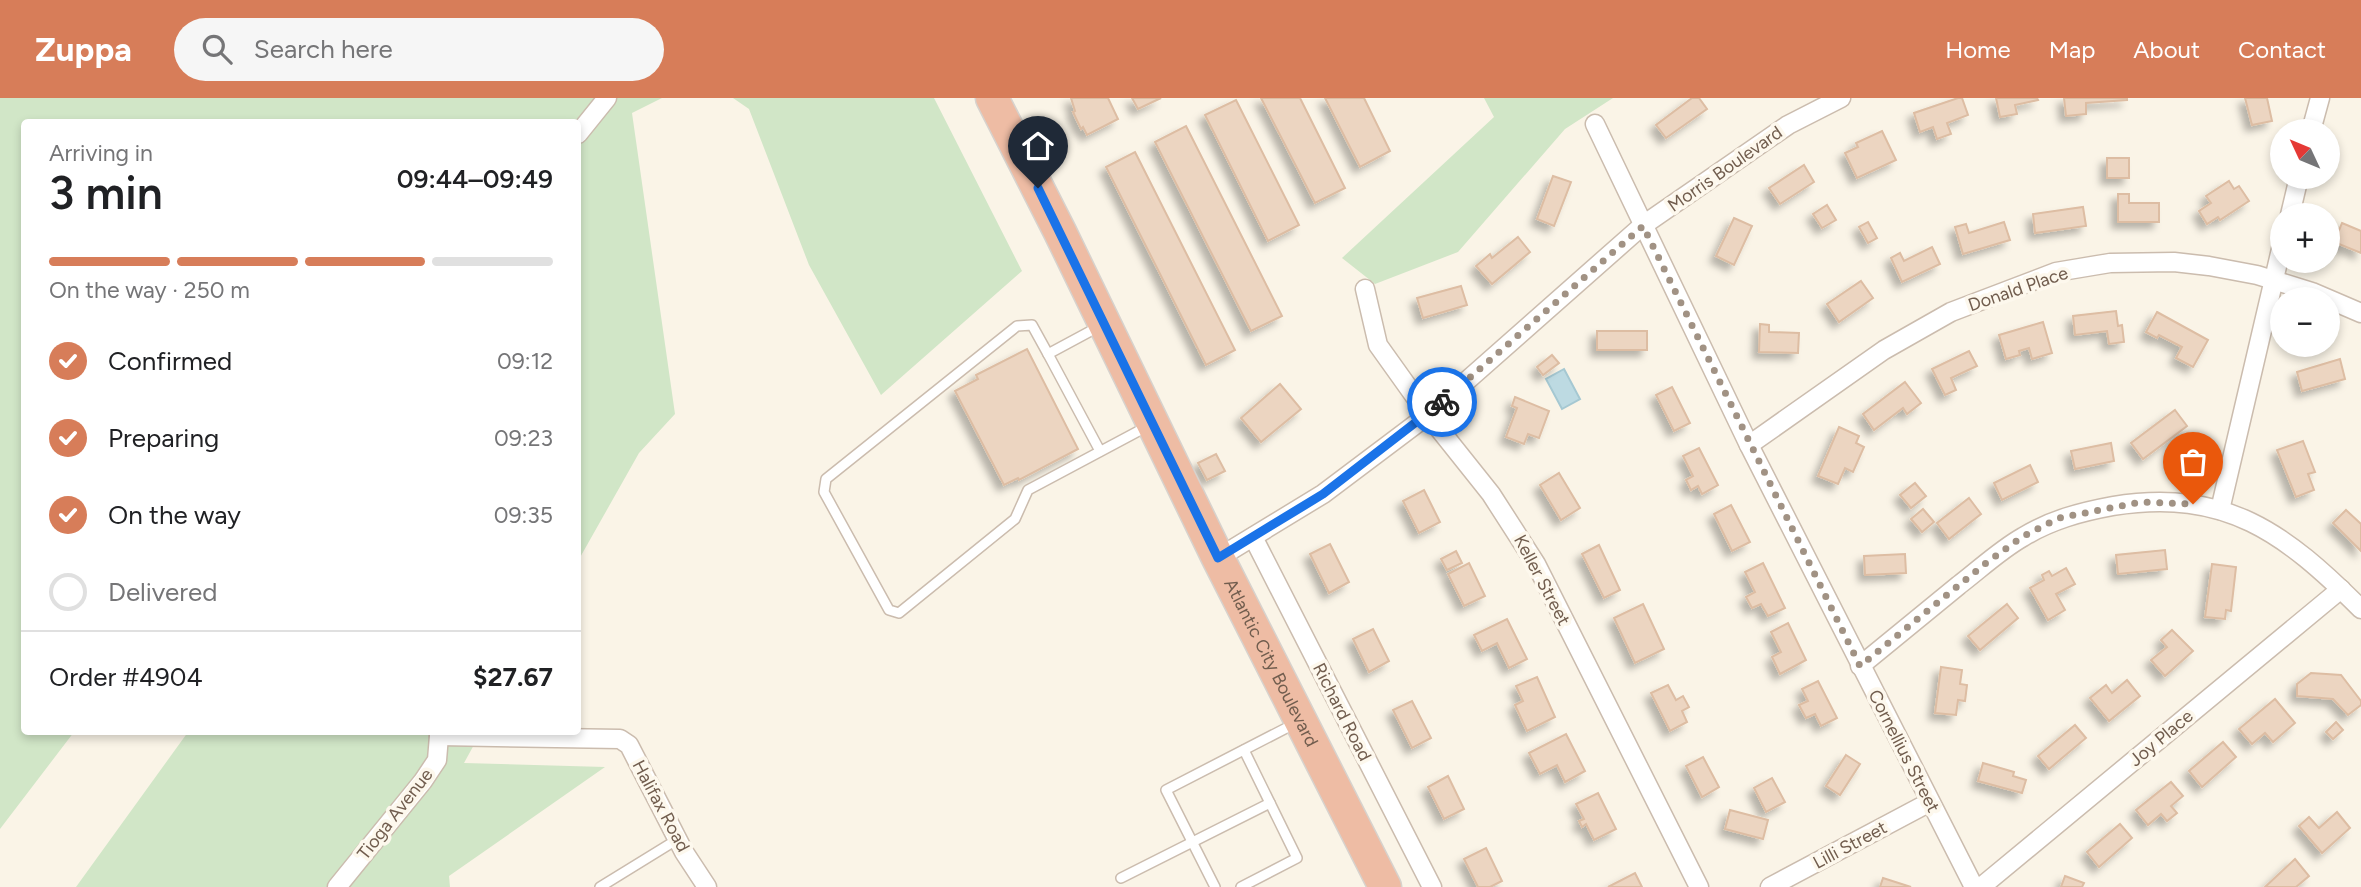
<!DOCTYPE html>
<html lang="en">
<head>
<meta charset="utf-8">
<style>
	body { margin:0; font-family:Figtree,sans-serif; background:#f6f6f6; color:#202124; height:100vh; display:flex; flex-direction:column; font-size:26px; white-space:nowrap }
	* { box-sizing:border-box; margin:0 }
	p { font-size:23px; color:#757577 }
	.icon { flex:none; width:38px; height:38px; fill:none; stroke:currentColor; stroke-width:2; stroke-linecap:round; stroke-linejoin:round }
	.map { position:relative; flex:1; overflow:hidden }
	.sheet { position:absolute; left:21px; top:21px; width:560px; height:616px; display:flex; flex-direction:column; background:#fff; border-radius:7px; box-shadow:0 4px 10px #0003 }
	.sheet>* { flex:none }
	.needle { width:46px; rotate:314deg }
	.buttons { position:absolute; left:2270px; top:21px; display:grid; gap:14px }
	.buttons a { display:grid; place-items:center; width:70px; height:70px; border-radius:50%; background:#fff; box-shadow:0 4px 10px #0003; font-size:35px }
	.pin { position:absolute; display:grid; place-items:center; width:60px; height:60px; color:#fff; margin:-72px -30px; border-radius:50% 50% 50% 0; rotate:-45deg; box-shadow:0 0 7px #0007 }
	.pin .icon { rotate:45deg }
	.courier { position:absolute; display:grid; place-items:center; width:70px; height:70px; margin:-35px; border:5px solid #1a73e8; border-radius:50%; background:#fff; color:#222; box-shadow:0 2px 9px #0007 }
	.overview em { font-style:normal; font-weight:600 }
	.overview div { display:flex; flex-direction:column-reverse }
	.overview { display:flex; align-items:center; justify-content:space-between; height:119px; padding:0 28px }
	h1 { font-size:46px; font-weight:600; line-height:52px }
	.bar { display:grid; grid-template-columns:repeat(4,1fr); gap:10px 7px; align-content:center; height:84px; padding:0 28px }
	.bar i { height:9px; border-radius:5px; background:#e0e0e0 }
	.bar .on { background:#d77d59 }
	.bar p { grid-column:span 4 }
	.line { display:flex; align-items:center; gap:18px; padding:0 28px; border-top:2px solid #e0e0e0 }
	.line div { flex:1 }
	ol { padding:0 28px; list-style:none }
	li { display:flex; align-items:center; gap:21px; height:77px }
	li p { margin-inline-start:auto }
	li .icon { padding:7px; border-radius:50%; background:#d77d59; color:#fff; stroke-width:4 }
	li:last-child { color:#757577 }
	li i { width:38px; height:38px; border:4px solid #e0e0e0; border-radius:50% }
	header { display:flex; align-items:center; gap:42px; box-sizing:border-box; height:98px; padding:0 35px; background:#d77d59; color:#fff }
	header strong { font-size:33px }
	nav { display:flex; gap:38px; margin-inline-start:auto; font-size:24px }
	.search { width:490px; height:63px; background:#f6f6f6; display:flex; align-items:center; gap:18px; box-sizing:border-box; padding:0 24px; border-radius:38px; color:#757577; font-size:26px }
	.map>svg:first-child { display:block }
</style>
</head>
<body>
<header>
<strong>Zuppa</strong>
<div class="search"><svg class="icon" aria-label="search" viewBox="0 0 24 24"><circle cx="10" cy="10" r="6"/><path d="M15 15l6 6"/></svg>Search here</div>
<nav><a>Home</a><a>Map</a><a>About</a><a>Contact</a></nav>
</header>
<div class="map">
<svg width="2361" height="789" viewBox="0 0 2361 789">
	<defs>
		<filter id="shadow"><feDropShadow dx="-6" dy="6" stdDeviation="3.5" flood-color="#0004"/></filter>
	</defs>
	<rect width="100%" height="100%" fill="#faf4e7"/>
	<g fill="#d1e6c7">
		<path d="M0 0H662L632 15 675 316 639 355 578 463V24H24V634H74L0 731Z"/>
		<path d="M733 0H934L1022 173 881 297 809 167 749 11Z"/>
		<path d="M1484 0H1613L1565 31 1458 154 1375 186 1342 160 1494 19Z"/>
		<path d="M188 634H481L464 665 605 669 449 778 450 789H76Z"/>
	</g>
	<path fill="#bddae2" stroke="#a5c8d2" stroke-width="2" d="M1564 271 1580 301 1562 311 1546 281Z"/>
	<g fill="#ecd5c1" stroke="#ddbda3" stroke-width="2" filter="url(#shadow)">
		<path d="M1071 0H1108L1118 21 1087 37 1083 29 1081 31 1073 14 1075 13Z"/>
		<path d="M1132 0H1161L1138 11Z"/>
		<path d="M1261 0H1300L1345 90 1315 105Z"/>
		<path d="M1325 0H1364L1390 53 1360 69Z"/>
		<path d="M1692 0H1699L1707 11 1666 40 1656 27Z"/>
		<path d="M1958 0H1962L1968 17 1947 25 1951 36 1937 41 1933 29 1920 34 1914 15Z"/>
		<path d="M1996 0H2037L2038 2 2015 7 2017 16 2000 19Z"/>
		<path d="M2064 0H2127V2L2086 5V16L2066 18Z"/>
		<path d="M2245 0H2267L2272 23 2252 27Z"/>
		<path d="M1236 2 1299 127 1268 143 1205 17Z"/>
		<path d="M1186 28 1282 218 1251 233 1155 44Z"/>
		<path d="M1882 33 1896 62 1857 80 1845 55 1858 49 1856 45Z"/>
		<path d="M1135 54 1235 252 1206 267 1106 69Z"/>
		<rect x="2107" y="60" width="22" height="20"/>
		<path d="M1804 67 1814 84 1780 106 1769 90Z"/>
		<path d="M1553 78 1571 84 1554 128 1537 121Z"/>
		<path d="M2229 83 2234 91 2239 88 2249 103 2220 122 2218 119 2207 126 2199 113 2211 105 2206 98Z"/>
		<path d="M2118 96H2129V105H2159V124H2118Z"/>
		<path d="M1827 107 1836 122 1822 130 1813 116Z"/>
		<path d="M2083 109 2086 128 2035 135 2033 116Z"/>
		<path d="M1734 120 1752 128 1734 167 1716 158Z"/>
		<path d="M1868 124 1877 140 1868 145 1859 129Z"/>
		<path d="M2004 124 2010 142 1963 156 1955 129 1966 126 1969 135Z"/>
		<path d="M2342 125 2361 133V155L2334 144Z"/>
		<path d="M1518 139 1530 154 1492 186 1476 168 1490 156 1492 160Z"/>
		<path d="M1932 149 1940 166 1902 184 1891 160 1900 155 1904 163Z"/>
		<path d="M1861 183 1873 200 1839 224 1827 206Z"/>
		<path d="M1461 188 1467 207 1423 220 1417 200Z"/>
		<path d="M2116 213 2118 228 2122 227 2124 244 2109 246 2107 233 2075 237 2073 218Z"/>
		<path d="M2157 214 2208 242 2193 269 2176 260 2182 249 2159 237 2157 240 2146 234Z"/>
		<path d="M2043 224 2052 255 2032 261 2029 250 2019 253 2020 257 2006 261 1999 237Z"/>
		<path d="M1760 226 1769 227V234L1799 235 1798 255 1759 254Z"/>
		<rect x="1597" y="233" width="50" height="19"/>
		<path d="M1027 251 1078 351 1019 382 1018 380 1004 387 955 293 978 281 976 277Z"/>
		<path d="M1969 253 1977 268 1951 280 1956 292 1945 297 1932 271Z"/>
		<path d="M1552 257 1559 265 1543 277 1537 269Z"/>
		<path d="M2340 261 2345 281 2302 293 2297 274Z"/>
		<path d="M1905 284 1921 305 1907 316 1903 310 1874 332 1863 316Z"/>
		<path d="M1280 286 1301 311 1261 344 1241 320Z"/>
		<path d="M1672 289 1690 325 1674 333 1656 297Z"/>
		<path d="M1515 299 1549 313 1539 340 1528 336 1524 346 1506 339 1517 310 1512 308Z"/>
		<path d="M2175 312 2187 328 2143 361 2131 345Z"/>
		<path d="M1839 329 1859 338 1856 345 1864 349 1853 374 1845 370 1838 386 1818 378Z"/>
		<path d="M2303 343 2315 374 2308 376 2314 392 2296 399 2277 352Z"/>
		<path d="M2111 345 2114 363 2075 371 2071 353Z"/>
		<path d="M1699 350 1718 387 1702 396 1698 388 1691 392 1686 382 1693 378 1683 358Z"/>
		<path d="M1216 356 1225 373 1207 382 1198 365Z"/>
		<path d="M2030 367 2038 384 2002 402 1994 385Z"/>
		<path d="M1559 375 1580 410 1561 422 1540 387Z"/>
		<path d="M1915 385 1926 398 1911 410 1900 397Z"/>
		<path d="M1424 392 1440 424 1419 435 1403 403Z"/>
		<path d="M1969 400 1981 416 1949 441 1937 425Z"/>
		<path d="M1731 407 1750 444 1732 453 1714 416Z"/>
		<path d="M1923 411 1934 424 1922 434 1911 421Z"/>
		<path d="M2346 412 2361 426V453L2333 425Z"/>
		<path d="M1330 446 1349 484 1329 495 1310 456Z"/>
		<path d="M1599 447 1620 492 1604 500 1582 456Z"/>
		<path d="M2165 452 2167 471 2118 476 2116 457Z"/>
		<path d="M1456 453 1462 465 1447 472 1441 461Z"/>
		<path d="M1905 456 1906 475 1865 477 1864 458Z"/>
		<path d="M1469 465 1485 498 1464 508 1448 476Z"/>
		<path d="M1763 465 1785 510 1768 518 1761 506 1752 510 1746 499 1755 494 1745 474Z"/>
		<path d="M2212 466 2236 469 2231 513 2226 512 2225 521 2205 519Z"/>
		<path d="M2066 470 2075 486 2056 496 2065 512 2048 522 2030 490 2044 482 2042 477 2049 473 2052 478Z"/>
		<path d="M1643 506 1664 551 1635 565 1614 520Z"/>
		<path d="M2007 506 2018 520 1980 552 1968 538Z"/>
		<path d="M1507 521 1527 561 1509 570 1497 545 1482 553 1474 537Z"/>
		<path d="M1788 525 1806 562 1780 576 1772 559 1781 554 1771 534Z"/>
		<path d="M1373 531 1389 563 1369 574 1353 541Z"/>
		<path d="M2172 532 2193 553 2165 578 2151 562 2167 549 2161 542Z"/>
		<path d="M1941 569 1962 572 1960 586 1967 587 1965 603 1958 602 1956 617 1935 615Z"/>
		<path d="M2311 575 2341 577 2361 603V607L2348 617 2333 601 2297 598V586Z"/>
		<path d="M1537 579 1555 619 1527 633 1515 607 1523 603 1516 588Z"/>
		<path d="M2127 582 2140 598 2109 623 2090 600 2106 587 2112 595Z"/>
		<path d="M1818 583 1837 620 1821 628 1815 616 1806 620 1799 607 1808 603 1802 591Z"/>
		<path d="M1668 587 1676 602 1683 598 1689 609 1682 613 1687 624 1670 633 1651 595Z"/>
		<path d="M2275 601 2295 625 2273 644 2265 635 2252 646 2239 631Z"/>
		<path d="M1412 603 1431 640 1412 650 1393 612Z"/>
		<path d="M2336 624 2343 632 2333 641 2326 634Z"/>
		<path d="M2075 627 2086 640 2049 671 2038 658Z"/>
		<path d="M1566 636 1585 673 1565 684 1557 667 1540 676 1529 655Z"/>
		<path d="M2223 644 2236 659 2202 689 2189 673Z"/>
		<path d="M1846 657 1860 666 1840 697 1826 688Z"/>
		<path d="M1703 659 1719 689 1702 699 1686 668Z"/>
		<path d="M1983 665 2014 674 2013 678 2026 682 2022 695 1978 683Z"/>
		<path d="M1448 678 1464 711 1444 721 1428 689Z"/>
		<path d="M1772 680 1785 704 1766 714 1754 690Z"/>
		<path d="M2171 684 2183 698 2171 708 2177 715 2167 723 2161 716 2148 727 2136 712Z"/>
		<path d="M1598 695 1616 731 1594 742 1586 726 1582 729 1579 723 1584 721 1576 706Z"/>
		<path d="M1730 712 1768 722 1763 741 1725 731Z"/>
		<path d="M2337 714 2350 730 2322 755 2299 728 2309 719 2319 730Z"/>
		<path d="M2120 726 2132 740 2099 769 2087 754Z"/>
		<path d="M1486 750 1502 783 1490 789H1478L1464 761Z"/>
		<path d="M2295 761 2309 778 2296 789H2265Z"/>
		<path d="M1635 775 1642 789H1608Z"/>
		<path d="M2065 778 2084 785 2082 789H2061Z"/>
		<path d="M1883 780 1911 789H1880Z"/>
	</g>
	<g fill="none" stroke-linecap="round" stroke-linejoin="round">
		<g stroke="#cbbcae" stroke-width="12">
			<g id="lane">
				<path d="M1100 228 1048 256 1032 227 1017 228 826 381 824 394 889 512 899 515 1015 421 1028 392 1148 328"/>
				<path d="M1048 256 1100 353"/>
				<path d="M1121 780 1270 705"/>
				<path d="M600 789 678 741"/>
				<path d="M1215 789 1166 692 1296 625"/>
				<path d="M1241 789 1297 760 1244 652"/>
			</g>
		</g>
		<g stroke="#cbbcae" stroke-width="21">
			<g id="street">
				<path d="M1595 26 1749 347 1974 789"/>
				<path d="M2311 33 2320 0"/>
				<path d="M578 36 607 0"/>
				<path d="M2290 117 2299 79"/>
				<path d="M1365 191 1378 247 1428 317 1491 396 1536 466 1699 789"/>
				<path d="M1749 347 1884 252 1951 214 2056 174 2110 165 2174 164 2209 168 2257 177 2312 194 2361 215"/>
				<path d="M2220 412 2282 147"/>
				<path d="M1253 439 1432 789"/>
				<path d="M1218 460 1323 396 1428 317 1642 128 1788 27 1841 0"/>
				<path d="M1860 568C1893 541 1926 514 1959 487 1980 471 2000 452 2023 439 2051 422 2080 414 2113 408 2226 390 2285 435 2361 511"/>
				<path d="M439 638 620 641 629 647 684 754 707 789"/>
				<path d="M337 789 423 683 437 662 439 638"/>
				<path d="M1770 789 1930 704"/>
				<path d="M1981 789 2341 491"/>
			</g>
		</g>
		<g stroke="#d7d2cd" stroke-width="35">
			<g id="highway">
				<path id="s1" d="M992 0 1060 134 1218 460 1385 789"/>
			</g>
		</g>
		<use href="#lane" stroke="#fff" stroke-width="9"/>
		<use href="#street" stroke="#fff" stroke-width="18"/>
		<use href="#highway" stroke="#eebca4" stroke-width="32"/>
	</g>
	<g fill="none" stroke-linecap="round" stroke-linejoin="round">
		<path stroke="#a19284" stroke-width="7" stroke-dasharray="0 12.6" d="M1442 304 1643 128 1860 568 1986 465 2022 439 2059 420 2141 404 2193 406"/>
		<path stroke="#1a73e8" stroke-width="9" d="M1038 90 1218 460 1323 396 1442 304"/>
	</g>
	<g text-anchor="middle" stroke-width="7" stroke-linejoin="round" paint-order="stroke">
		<g font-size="18" fill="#715d4e" stroke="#fdf8ed">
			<text transform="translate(1725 71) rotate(-35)" y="6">Morris Boulevard</text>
			<text transform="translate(2018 191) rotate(-19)" y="6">Donald Place</text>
			<text transform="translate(1542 482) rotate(62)" y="6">Keller Street</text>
			<text dy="6" stroke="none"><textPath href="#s1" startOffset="630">Atlantic City Boulevard</textPath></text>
			<text transform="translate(1342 614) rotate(63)" y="6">Richard Road</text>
			<text transform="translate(2161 640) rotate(-40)" y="6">Joy Place</text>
			<text transform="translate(1904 653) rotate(63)" y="6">Cornellius Street</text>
			<text transform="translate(661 708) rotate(62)" y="6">Halifax Road</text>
			<text transform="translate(395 716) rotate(-52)" y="6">Tioga Avenue</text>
			<text transform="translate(1850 747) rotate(-28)" y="6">Lilli Street</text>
		</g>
	</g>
</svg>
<div class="buttons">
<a><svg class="needle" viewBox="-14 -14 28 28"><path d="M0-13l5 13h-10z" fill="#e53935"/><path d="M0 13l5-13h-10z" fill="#757577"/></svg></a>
<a>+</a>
<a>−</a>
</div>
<div class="pin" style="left:2193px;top:406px;background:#ea580c"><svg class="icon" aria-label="bag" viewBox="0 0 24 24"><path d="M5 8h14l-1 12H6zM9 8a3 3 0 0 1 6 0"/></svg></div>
<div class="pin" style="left:1038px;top:90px;background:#1f2937"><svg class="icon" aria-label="home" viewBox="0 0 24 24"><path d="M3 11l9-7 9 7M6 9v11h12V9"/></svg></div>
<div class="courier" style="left:1442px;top:304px"><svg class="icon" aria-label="bike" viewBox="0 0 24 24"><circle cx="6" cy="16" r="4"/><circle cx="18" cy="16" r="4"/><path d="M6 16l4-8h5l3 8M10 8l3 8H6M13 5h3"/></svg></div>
<section class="sheet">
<div class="overview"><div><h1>3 min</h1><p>Arriving in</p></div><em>09:44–09:49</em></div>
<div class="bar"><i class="on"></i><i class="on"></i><i class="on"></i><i></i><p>On the way · 250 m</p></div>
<ol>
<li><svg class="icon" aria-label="check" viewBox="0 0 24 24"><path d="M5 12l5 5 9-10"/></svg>Confirmed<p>09:12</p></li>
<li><svg class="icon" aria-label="check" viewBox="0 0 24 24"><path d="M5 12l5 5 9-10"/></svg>Preparing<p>09:23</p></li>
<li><svg class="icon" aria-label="check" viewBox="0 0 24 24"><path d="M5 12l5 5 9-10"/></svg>On the way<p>09:35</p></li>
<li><i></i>Delivered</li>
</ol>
<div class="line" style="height:91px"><div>Order #4904</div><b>$27.67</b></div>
</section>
</div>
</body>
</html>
